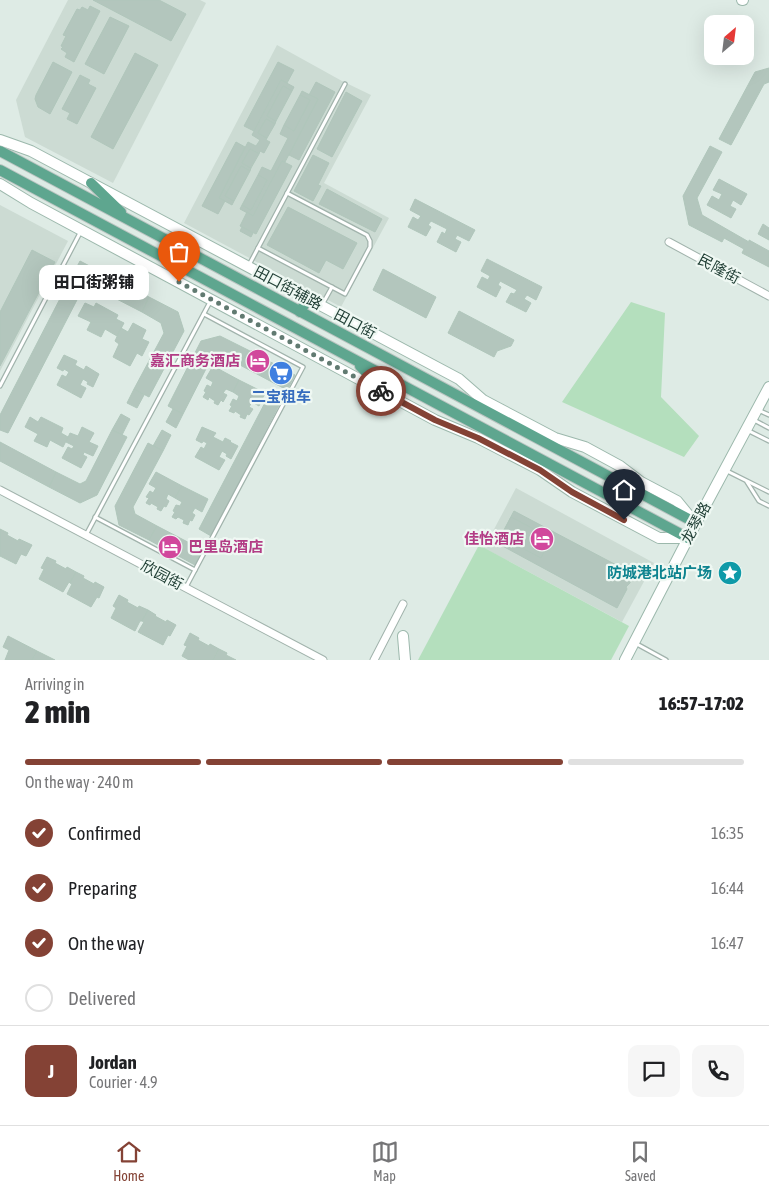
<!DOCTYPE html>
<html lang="en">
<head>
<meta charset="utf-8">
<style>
	body { margin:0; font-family:"Asap Condensed","Noto Sans SC",sans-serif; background:#f6f6f6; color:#202124; height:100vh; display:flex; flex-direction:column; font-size:19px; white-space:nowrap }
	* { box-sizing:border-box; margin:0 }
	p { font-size:16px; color:#757577 }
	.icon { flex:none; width:28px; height:28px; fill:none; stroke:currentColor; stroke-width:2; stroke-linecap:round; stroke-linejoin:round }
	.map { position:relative; height:660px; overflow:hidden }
	.side { display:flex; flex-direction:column; background:#fff; flex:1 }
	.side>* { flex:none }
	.needle { width:32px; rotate:28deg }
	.buttons { position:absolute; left:704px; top:15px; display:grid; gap:10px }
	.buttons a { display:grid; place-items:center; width:50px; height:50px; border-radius:10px; background:#fff; box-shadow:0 5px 20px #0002; font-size:25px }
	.pin { position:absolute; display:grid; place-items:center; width:42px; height:42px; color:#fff; margin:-51px -21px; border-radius:50% 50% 50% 0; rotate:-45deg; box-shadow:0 0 5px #0007 }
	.pin .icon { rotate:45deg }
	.courier { position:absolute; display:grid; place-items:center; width:50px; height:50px; margin:-25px; border:4px solid #844235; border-radius:50%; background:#fff; color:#222; box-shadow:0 1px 6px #0007 }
	.bubble { position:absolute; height:35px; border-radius:10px; background:#fff; box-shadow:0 5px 20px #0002; font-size:16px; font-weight:800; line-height:35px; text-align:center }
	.summary em { font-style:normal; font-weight:800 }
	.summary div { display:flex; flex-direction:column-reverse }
	.summary { display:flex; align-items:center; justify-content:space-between; height:85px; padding:0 25px }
	h1 { font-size:32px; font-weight:800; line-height:38px }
	.bar { display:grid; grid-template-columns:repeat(4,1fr); gap:8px 5px; align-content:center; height:60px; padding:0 25px }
	.bar i { height:6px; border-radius:4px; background:#e0e0e0 }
	.bar .selected { background:#844235 }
	.bar p { grid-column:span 4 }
	.line { display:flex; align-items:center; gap:12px; padding:0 25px; border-top:1px solid #e0e0e0 }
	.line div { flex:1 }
	.round { display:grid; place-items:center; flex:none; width:52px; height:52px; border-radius:10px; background:#f6f6f6 }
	ol { padding:0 25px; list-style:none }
	li { display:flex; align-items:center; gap:15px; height:55px }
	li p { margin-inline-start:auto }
	li .icon { padding:5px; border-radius:50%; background:#844235; color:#fff; stroke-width:4 }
	li:last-child { color:#757577 }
	li i { width:28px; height:28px; border:2px solid #e0e0e0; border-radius:50% }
	.tab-bar { display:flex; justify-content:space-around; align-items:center; height:70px; border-top:1px solid #e0e0e0; background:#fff; font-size:14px; color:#757577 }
	.tab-bar a { display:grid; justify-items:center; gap:2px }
	.tab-bar .selected { color:#844235 }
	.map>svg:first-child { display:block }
</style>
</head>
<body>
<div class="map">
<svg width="769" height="660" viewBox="0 0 769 660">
	<rect width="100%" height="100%" fill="#deebe5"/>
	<g fill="#ccdbd3">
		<path d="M68 0H200L206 3 113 183 25 137 16 100Z"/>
		<path d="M277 45 342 81 371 95 324 183 389 218 341 307 184 223Z"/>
		<path d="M0 205 68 241 0 371Z"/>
		<path d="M516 488 654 563 622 622 484 548Z"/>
	</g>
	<g fill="#b4dfbd">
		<path d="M631 302 665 313 661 397 699 436 684 457 562 402Z"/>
		<path d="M479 545 629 626 611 660H418Z"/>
	</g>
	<g fill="#b3c6bd" stroke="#b0c6bb">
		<path d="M93 0H159L186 14 171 41Z"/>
		<path d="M90 6 100 11 74 62 65 57 67 53 61 49 63 47 61 46 66 36 63 35 77 9 80 10 82 7 88 10Z"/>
		<path d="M110 17 129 26 104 74 85 64Z"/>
		<path d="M135 53 158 65 113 149 91 137Z"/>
		<path d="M53 62 72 72 50 114 38 107 35 99 36 95Z"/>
		<path d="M278 62 294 70 287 83 281 80 254 131 244 126Z"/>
		<path d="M769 68V82L764 84 731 145 719 139 755 72Z"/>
		<path d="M80 75 90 80 88 84 96 88 77 124 67 119 70 113 62 109Z"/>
		<path d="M281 80 294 87 292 91 283 86 267 116 276 121 275 124 266 119 258 133 267 138 266 140 270 142 264 153 260 151 259 154 250 149 242 163 251 168 250 171 241 166 225 196 234 201 232 205 219 198 248 142 256 146 260 140 252 135Z"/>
		<path d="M316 82 335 92 299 160 289 155 318 99 309 95Z"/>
		<path d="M283 86 292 91 276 121 267 116Z"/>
		<path d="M302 91 318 99 285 162 282 161 253 216 240 209 242 205 251 210 267 180 258 175 262 167 271 171 288 138 280 134 284 125 294 131 310 100 300 95Z"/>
		<path d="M346 92 362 101 332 157 317 149Z"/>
		<path d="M300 95 310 100 294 131 284 125Z"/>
		<path d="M266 119 275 124 267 138 258 133Z"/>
		<path d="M236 142 245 147 219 198 225 201 218 214 202 206Z"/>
		<path d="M710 146 722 152 697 198 702 215 749 242V240L769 251V267L742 253 744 249 724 238 722 242 689 225 683 196Z"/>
		<path d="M250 149 259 154 251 168 242 163Z"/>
		<path d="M313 155 329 163 318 185 321 186 313 201 294 191Z"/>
		<path d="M282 161 292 166 256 234 240 226 247 212 253 216Z"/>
		<path d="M241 166 250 171 234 201 225 196Z"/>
		<path d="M258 175 267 180 251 210 242 205Z"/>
		<path d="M719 179 747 194 741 205 733 200 730 206 736 209 731 218 707 205 712 196 719 200 722 194 713 190Z"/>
		<path d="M327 189 382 219 375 232 319 204Z"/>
		<path d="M415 199 475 230 469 241 457 235 455 239 461 242 456 252 437 242 442 232 445 234 447 229 431 221 428 225 431 227 426 236 408 227 413 217 418 220 421 216 410 210Z"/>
		<path d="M288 207 357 243 343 269 326 260 319 273 267 245Z"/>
		<path d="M763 224 769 228V240L758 234Z"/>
		<path d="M242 227 253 233 251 237 240 231Z"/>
		<path d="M32 250 55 262 0 366V312Z"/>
		<path d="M487 259 542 287 536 300 527 295 524 299 531 303 526 312 506 302 511 293 514 294 517 290 500 281 498 285 501 287 496 297 477 287 482 277 488 280 490 276 481 271Z"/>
		<path d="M80 261 149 297 142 312 72 276Z"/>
		<path d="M383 269 436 297 426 318 373 290Z"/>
		<path d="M65 289 79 296 8 433 0 430V415Z"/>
		<path d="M149 297 178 312 184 331 149 397 134 389 164 333 161 323 142 312Z"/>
		<path d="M85 303 94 307 96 303 118 315 116 319 124 323 117 336 105 329 101 337 87 330 91 322 78 316Z"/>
		<path d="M459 311 514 340 511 346 497 351 494 357 448 333Z"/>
		<path d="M133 323 146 330 142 339 149 342 142 356 137 353 130 366 113 357 119 344 115 341 121 328 128 332Z"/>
		<path d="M220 336 248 350 240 365 221 356 211 359 183 414 168 406 201 341Z"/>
		<path d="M248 350 295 375 287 390 240 365Z"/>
		<path d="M64 355 77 361 75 365 84 370 86 366 99 374 93 387 87 384 88 382 83 379 80 385 86 388 81 398 57 385 62 375 66 377 69 372 64 369 63 371 57 368Z"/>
		<path d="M213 366 239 380 233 392 226 389 223 393 227 395 223 402 221 400 218 405 214 403 215 401 209 397 208 400 203 397 206 392 204 391 207 385 211 387 213 382 206 378Z"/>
		<path d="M239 380 265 393 259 406 252 402 249 407 253 409 249 415 247 414 245 419 240 417 241 415 235 411 234 413 229 411 232 406 230 405 233 399 237 401 239 396 233 392Z"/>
		<path d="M134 389 144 395 137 408 127 403Z"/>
		<path d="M268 397 280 403 211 536 199 529Z"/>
		<path d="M173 409 183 414 176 428 166 422Z"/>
		<path d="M121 414 130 419 122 435 112 430Z"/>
		<path d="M30 417 38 422 41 417 63 428 61 433 68 437 63 447 50 440 47 447 34 441 38 434 25 427Z"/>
		<path d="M82 427 94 433 89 442 98 446 93 456 84 452 83 455 87 457 81 468 62 458 68 447 72 449 74 446 66 442 70 433 78 436Z"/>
		<path d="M202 427 216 433 213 437 223 442 225 438 231 441 230 442 238 446 231 459 226 456 227 454 222 451 219 457 225 460 219 470 195 457 201 447 204 449 207 443 203 441 202 443 196 440Z"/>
		<path d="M112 430 127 437 97 495 80 503 49 487 56 472 80 484 86 481Z"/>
		<path d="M162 430 171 435 163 451 153 446Z"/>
		<path d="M0 442 56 472 49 487 0 461Z"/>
		<path d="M148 443 163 451 133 507 135 514 157 526 149 540 119 525 115 506Z"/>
		<path d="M156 472 182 486 175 498 168 494 166 499 169 501 166 507 164 506 161 511 157 509 158 507 151 503 150 505 146 503 149 498 146 497 150 491 153 493 156 488 149 484Z"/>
		<path d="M182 486 208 499 202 512 195 508 192 513 195 515 192 521 190 520 188 525 183 523 184 520 178 517 176 519 172 517 175 512 173 511 176 505 180 506 182 502 175 498Z"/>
		<path d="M514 511 622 568V571L629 573 631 578 630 583 626 587 627 589 617 608 497 543Z"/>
		<path d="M511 517 551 538 541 558 501 537Z"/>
		<path d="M157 526 203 550 195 565 149 540Z"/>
		<path d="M0 529 8 533 7 535 18 541 19 539 32 545 26 556 21 554 16 564 0 556Z"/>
		<path d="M47 557 56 561 55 563 66 569 67 567 76 572 70 583 69 582 63 592 39 579 44 569 41 568Z"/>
		<path d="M76 572 84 576 83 578 94 584 95 582 104 587 99 598 97 597 91 607 67 594 72 584 70 583Z"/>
		<path d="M119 595 128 600 127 602 138 608 139 606 148 610 142 621H140L135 631 111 618 116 608 113 606Z"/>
		<path d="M148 610 156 615 155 616 166 622 167 620 176 625 170 636 168 635 163 645 138 632 144 622 142 621Z"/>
		<path d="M190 633 199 638 198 640 209 646 210 644 219 649 213 660H189L182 656 187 646 184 645Z"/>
		<path d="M8 636 37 651 32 660H5L9 650 3 647Z"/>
		<path d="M219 649 227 653 226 655 236 660H213Z"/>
		<path d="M37 651 55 660H32Z"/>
	</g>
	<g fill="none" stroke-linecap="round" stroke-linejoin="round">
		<g stroke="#a1b3ac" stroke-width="5.5">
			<g id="lane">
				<path d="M258 248 345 294 370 247V241L367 235 287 193"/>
				<path d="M249 265 345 84"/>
				<path d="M322 305 332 287"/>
				<path d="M0 386 81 231"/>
				<path d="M758 410 769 415"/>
				<path d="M754 420 769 428"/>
				<path d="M749 431 769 441"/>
				<path d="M727 471 769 492"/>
				<path d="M747 482 759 501 769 506"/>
				<path d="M95 517 195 570"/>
				<path d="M86 535 210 302"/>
				<path d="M186 587 303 367 204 314"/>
				<path d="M635 643 666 660"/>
			</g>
		</g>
		<g stroke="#a1b3ac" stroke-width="9">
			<g id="street">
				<path d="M669 242 769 296"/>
				<path d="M0 490 323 660"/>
				<path d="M374 660 403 604"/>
			</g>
		</g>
		<g stroke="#9cb8ac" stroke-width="12">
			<g id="secondary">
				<path d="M742 0H743"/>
				<path d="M0 140 31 151 459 379 483 400 555 438 585 447 620 466 641 482 677 501 695 523"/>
				<path d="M0 184 31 203 435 420 478 438 540 470 572 492 659 538H688"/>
				<path d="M403 636 405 660"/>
				<path d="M625 660 696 523 769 387"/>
			</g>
		</g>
		<g stroke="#bcc5c2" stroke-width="12">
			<g id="primary">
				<path d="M0 151 696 523"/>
				<path d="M0 170 688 538"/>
				<path d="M91 183 121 212"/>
				<path d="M300 312 308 298"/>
				<path d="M360 366 388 395"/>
			</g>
		</g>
		<use href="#lane" stroke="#fff" stroke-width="3"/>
		<use href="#street" stroke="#fff" stroke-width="7"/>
		<use href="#secondary" stroke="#fff" stroke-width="10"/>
		<use href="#primary" stroke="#5ea68f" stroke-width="10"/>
	</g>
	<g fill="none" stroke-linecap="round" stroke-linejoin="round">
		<path stroke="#617a71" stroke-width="5" stroke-dasharray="0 9" d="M179 282 381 391"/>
		<path stroke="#844235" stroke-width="6" d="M381 391 435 420 478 438 540 470 572 492 624 520"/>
	</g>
	<defs>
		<g id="hotel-disc" transform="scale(1.25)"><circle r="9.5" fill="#d1479c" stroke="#eff8f3"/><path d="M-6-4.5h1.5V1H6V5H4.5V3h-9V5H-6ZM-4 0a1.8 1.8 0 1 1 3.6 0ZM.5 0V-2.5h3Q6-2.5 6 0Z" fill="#fff"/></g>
		<g id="supermarket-disc" transform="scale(1.25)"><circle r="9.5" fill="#3f7fe0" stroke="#eff8f3"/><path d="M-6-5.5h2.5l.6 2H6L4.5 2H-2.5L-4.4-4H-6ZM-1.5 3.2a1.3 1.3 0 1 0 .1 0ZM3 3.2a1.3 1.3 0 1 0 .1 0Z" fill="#fff"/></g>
		<g id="sight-disc" transform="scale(1.25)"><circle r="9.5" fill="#0f9aa8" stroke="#eff8f3"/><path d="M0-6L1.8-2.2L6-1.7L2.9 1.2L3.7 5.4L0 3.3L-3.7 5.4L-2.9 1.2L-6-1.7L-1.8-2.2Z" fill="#fff"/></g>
	</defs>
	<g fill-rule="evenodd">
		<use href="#hotel-disc" x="258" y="361"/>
		<use href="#supermarket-disc" x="281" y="373"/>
		<use href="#hotel-disc" x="542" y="539"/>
		<use href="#hotel-disc" x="170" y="547"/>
		<use href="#sight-disc" x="730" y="573"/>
	</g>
	<g text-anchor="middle" stroke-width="4.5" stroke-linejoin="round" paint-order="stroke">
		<g font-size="15" fill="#1e3d33" stroke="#eff8f3">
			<text transform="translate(719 269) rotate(28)" y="5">民隆街</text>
			<text transform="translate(288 288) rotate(28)" y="5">田口街辅路</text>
			<text transform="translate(355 324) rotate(28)" y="5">田口街</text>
			<text transform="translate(696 523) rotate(-62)" y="5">龙琴路</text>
			<text transform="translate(162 575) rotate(28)" y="5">欣园街</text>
		</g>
		<g font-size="15" font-weight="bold" fill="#b23c85" stroke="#eff8f3" text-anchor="end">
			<text x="240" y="366">嘉汇商务酒店</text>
			<text x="524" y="544">佳怡酒店</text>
			<text x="188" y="552" text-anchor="start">巴里岛酒店</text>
		</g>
		<g font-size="15" font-weight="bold" fill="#366cbe" stroke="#eff8f3">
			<text x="281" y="402">二宝租车</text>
		</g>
		<g font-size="15" font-weight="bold" fill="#0d838f" stroke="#eff8f3" text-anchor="end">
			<text x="712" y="578">防城港北站广场</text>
		</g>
	</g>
</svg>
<div class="buttons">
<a><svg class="needle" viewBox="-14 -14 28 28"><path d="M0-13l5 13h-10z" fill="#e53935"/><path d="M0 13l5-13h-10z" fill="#757577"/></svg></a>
</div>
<div class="pin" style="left:179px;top:282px;background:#ea580c"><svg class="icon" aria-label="bag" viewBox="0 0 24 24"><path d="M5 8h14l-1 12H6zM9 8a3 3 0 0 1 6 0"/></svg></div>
<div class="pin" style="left:624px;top:520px;background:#1f2937"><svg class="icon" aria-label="home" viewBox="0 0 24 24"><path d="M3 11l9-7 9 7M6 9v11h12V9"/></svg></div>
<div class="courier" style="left:381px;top:391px"><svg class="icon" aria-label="bike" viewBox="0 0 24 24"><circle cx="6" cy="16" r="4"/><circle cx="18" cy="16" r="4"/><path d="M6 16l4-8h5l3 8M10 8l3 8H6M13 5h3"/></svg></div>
<div class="bubble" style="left:39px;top:265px;width:110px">田口街粥铺</div>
</div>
<section class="side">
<div class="summary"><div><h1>2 min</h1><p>Arriving in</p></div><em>16:57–17:02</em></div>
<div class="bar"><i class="selected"></i><i class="selected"></i><i class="selected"></i><i></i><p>On the way · 240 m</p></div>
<ol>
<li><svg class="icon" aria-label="check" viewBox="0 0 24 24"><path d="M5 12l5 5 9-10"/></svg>Confirmed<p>16:35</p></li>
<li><svg class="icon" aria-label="check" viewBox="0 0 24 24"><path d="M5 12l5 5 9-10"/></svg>Preparing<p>16:44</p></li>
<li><svg class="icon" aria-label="check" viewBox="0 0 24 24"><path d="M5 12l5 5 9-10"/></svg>On the way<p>16:47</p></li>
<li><i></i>Delivered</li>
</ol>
<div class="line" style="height:90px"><b class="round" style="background:#844235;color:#fff">J</b><div><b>Jordan</b><p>Courier · 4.9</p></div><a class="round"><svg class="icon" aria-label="chat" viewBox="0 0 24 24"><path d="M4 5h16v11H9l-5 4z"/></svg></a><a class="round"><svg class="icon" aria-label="phone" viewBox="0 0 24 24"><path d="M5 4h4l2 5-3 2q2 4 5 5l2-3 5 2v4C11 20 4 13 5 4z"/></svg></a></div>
</section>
<nav class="tab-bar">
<a class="selected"><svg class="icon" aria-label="home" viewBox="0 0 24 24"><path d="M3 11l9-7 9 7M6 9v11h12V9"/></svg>Home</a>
<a><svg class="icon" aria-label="map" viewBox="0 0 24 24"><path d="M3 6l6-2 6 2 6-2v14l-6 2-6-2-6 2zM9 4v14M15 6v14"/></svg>Map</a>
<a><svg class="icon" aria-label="saved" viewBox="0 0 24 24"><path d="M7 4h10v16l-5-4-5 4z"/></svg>Saved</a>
</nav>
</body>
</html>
